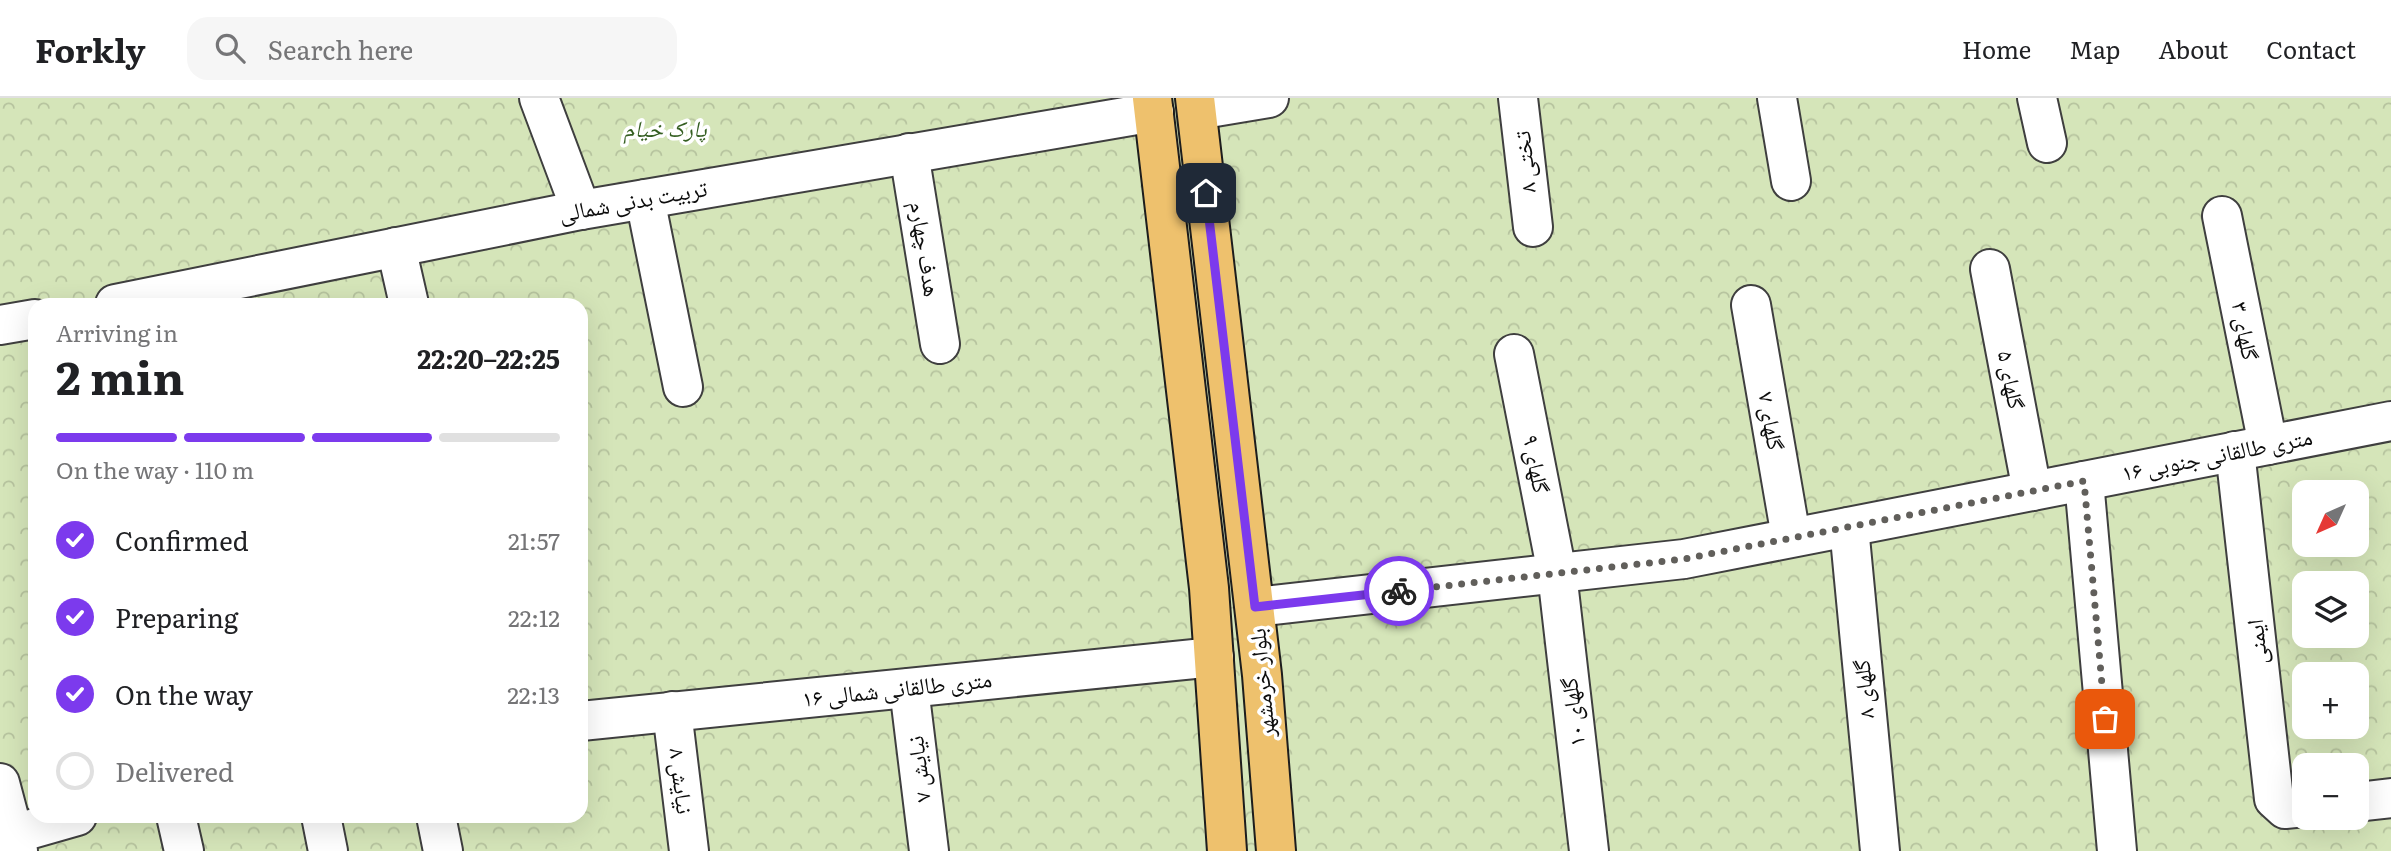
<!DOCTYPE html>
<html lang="en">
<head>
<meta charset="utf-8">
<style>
	body { margin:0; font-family:Literata,"Noto Naskh Arabic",serif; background:#f6f6f6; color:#202124; height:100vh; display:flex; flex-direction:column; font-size:26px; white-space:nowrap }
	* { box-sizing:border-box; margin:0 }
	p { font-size:23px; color:#757577 }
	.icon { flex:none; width:38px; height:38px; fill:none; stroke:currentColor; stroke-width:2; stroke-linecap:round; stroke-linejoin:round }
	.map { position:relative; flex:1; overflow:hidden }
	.side { position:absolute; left:28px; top:200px; width:560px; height:525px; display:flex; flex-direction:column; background:#fff; border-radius:21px; box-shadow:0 7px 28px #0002 }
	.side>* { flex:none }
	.needle { width:46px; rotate:225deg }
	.controls { position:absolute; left:2292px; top:382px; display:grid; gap:14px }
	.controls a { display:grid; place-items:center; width:77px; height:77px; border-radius:14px; background:#fff; box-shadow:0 7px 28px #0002; font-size:35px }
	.pin { position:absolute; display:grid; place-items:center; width:60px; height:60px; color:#fff; margin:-30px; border-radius:14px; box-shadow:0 4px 10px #0006 }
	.courier { position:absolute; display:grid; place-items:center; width:70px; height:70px; margin:-35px; border:5px solid #7c3aed; border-radius:50%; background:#fff; color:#222; box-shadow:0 2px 9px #0007 }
	.head em { font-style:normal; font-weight:700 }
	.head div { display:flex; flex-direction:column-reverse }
	.head { display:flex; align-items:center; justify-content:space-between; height:119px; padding:0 28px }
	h1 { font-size:46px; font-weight:700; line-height:52px }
	.bar { display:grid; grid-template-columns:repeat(4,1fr); gap:10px 7px; align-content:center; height:84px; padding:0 28px }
	.bar i { height:9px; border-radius:5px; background:#e0e0e0 }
	.bar .current { background:#7c3aed }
	.bar p { grid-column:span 4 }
	ol { padding:0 28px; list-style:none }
	li { display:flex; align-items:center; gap:21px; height:77px }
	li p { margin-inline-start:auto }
	li .icon { padding:7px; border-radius:50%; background:#7c3aed; color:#fff; stroke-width:4 }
	li:last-child { color:#757577 }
	li i { width:38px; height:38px; border:4px solid #e0e0e0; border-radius:50% }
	header { display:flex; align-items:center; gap:42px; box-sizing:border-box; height:98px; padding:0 35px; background:#fff; border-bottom:2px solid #e0e0e0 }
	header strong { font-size:33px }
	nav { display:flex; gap:38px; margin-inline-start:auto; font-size:24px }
	.search { width:490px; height:63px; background:#f6f6f6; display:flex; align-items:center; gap:18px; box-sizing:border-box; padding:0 24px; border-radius:21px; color:#757577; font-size:26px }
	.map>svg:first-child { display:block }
</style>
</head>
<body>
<header>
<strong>Forkly</strong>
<div class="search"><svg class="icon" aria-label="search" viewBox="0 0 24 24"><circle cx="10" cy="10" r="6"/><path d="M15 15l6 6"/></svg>Search here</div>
<nav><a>Home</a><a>Map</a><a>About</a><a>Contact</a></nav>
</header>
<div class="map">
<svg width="2391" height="753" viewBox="0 0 2391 753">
	<defs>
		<pattern id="park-crowns" width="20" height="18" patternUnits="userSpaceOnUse" patternTransform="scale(1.75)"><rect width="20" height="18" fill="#d5e5b9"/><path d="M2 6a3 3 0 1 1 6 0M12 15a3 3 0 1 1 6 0" fill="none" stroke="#b6c39e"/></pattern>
	</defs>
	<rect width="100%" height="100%" fill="#fef9ed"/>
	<path fill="url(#park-crowns)" fill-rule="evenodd" d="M0 0H2391V753H0ZM35 206H581V718H35ZM2305 394H2357V446H2305ZM2305 485H2357V537H2305ZM2305 576H2357V628H2305ZM2305 667H2357V719H2305Z"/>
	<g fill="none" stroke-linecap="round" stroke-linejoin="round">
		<g stroke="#3f3f3f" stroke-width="42">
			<g id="minor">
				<path d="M539 0 581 112"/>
				<path d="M1518 0 1533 129"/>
				<path d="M1777 0 1791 83"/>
				<path d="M2037 0 2047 45"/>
				<path d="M1197 12 1269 0"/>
				<path d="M909 55 940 246"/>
				<path d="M645 101 683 289"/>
				<path d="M2222 118 2268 347"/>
				<path d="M396 149 409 206"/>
				<path d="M1990 171 2032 393"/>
				<path d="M115 206 581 112 1154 14"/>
				<path d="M1751 207 1791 439"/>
				<path d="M0 227 35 221"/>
				<path d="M1514 256 1557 475 1589 753"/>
				<path d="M2235 353 2274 701 2285 711 2305 709"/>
				<path d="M2084 383 2117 753"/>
				<path d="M1849 429 1880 753"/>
				<path d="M1255 509 1684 461 2391 323"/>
				<path d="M909 590 929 753"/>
				<path d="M672 613 689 753"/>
				<path d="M581 623 1214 559"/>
				<path d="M0 685 18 753"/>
				<path d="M2357 704 2391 700"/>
				<path d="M176 718 184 753"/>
				<path d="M321 718 328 753"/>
				<path d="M436 718 443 753"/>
				<path d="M0 740 77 718"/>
			</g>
		</g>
		<g stroke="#1d1d1d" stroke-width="42">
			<g id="major">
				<path d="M1152 0 1209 490 1227 753"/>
				<path d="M1195 0 1262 577 1276 753"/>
			</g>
		</g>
		<use href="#minor" stroke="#fff" stroke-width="38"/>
		<use href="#major" stroke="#eec16d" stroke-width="38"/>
	</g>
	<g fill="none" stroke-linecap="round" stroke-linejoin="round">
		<path stroke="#615f5b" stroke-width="7" stroke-dasharray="0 12.6" d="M1399 493 1684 461 2084 383 2105 621"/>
		<path stroke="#7c3aed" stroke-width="9" d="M1206 95 1255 509 1399 493"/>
	</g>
	<g text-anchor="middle" stroke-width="7" stroke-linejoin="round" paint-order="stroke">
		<g font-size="23" font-style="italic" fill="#355f22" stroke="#fff">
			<text x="665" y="39">پارک خیام</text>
		</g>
		<g font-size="23" fill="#0c0c0c" stroke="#fff">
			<text transform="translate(1525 64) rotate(-96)" y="8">تختی ۸</text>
			<text transform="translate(633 103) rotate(-10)" y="8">تربیت بدنی شمالی</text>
			<text transform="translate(925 151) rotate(81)" y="8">هدف چهارم</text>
			<text transform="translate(2245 233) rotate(79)" y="8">گلهای ۳</text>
			<text transform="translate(2011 282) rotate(79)" y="8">گلهای ۵</text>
			<text transform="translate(1771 323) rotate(80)" y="8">گلهای ۷</text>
			<text transform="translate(2217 357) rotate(-11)" y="8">۱۶ متری طالقانی جنوبی</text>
			<text transform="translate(1536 366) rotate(79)" y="8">گلهای ۹</text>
			<text transform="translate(2257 544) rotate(-96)" y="8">ایمنی</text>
			<text transform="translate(1262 585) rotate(-95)" y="8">بلوار خرمشهر</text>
			<text transform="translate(897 591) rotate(-6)" y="8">۱۶ متری طالقانی شمالی</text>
			<text transform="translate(1864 591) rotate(-95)" y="8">گلهای ۸</text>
			<text transform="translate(1573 614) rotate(-97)" y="8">گلهای ۱۰</text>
			<text transform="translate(919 671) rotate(-97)" y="8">نیایش ۷</text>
			<text transform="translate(681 683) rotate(83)" y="8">نیایش ۸</text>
		</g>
	</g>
</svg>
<div class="controls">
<a><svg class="needle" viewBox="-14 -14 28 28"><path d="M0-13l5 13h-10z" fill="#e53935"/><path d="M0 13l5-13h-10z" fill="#757577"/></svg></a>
<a><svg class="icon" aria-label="layers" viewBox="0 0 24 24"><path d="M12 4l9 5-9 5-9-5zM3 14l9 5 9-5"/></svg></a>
<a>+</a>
<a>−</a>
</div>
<div class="pin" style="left:2105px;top:621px;background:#ea580c"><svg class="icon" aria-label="bag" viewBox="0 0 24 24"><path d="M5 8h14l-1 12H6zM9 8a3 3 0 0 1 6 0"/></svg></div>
<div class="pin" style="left:1206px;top:95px;background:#1f2937"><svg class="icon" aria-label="home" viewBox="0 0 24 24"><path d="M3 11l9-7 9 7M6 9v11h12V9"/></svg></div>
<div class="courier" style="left:1399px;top:493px"><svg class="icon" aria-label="bike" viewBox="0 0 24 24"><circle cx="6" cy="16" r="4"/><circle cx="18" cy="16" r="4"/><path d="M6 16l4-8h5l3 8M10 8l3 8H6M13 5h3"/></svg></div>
<section class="side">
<div class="head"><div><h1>2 min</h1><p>Arriving in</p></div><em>22:20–22:25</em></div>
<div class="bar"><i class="current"></i><i class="current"></i><i class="current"></i><i></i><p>On the way · 110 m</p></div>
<ol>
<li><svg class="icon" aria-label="check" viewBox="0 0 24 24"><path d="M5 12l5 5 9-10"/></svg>Confirmed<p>21:57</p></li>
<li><svg class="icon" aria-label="check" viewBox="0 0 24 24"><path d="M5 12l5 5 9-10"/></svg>Preparing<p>22:12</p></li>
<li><svg class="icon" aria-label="check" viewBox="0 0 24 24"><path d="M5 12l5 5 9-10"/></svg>On the way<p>22:13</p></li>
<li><i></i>Delivered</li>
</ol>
</section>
</div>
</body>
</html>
